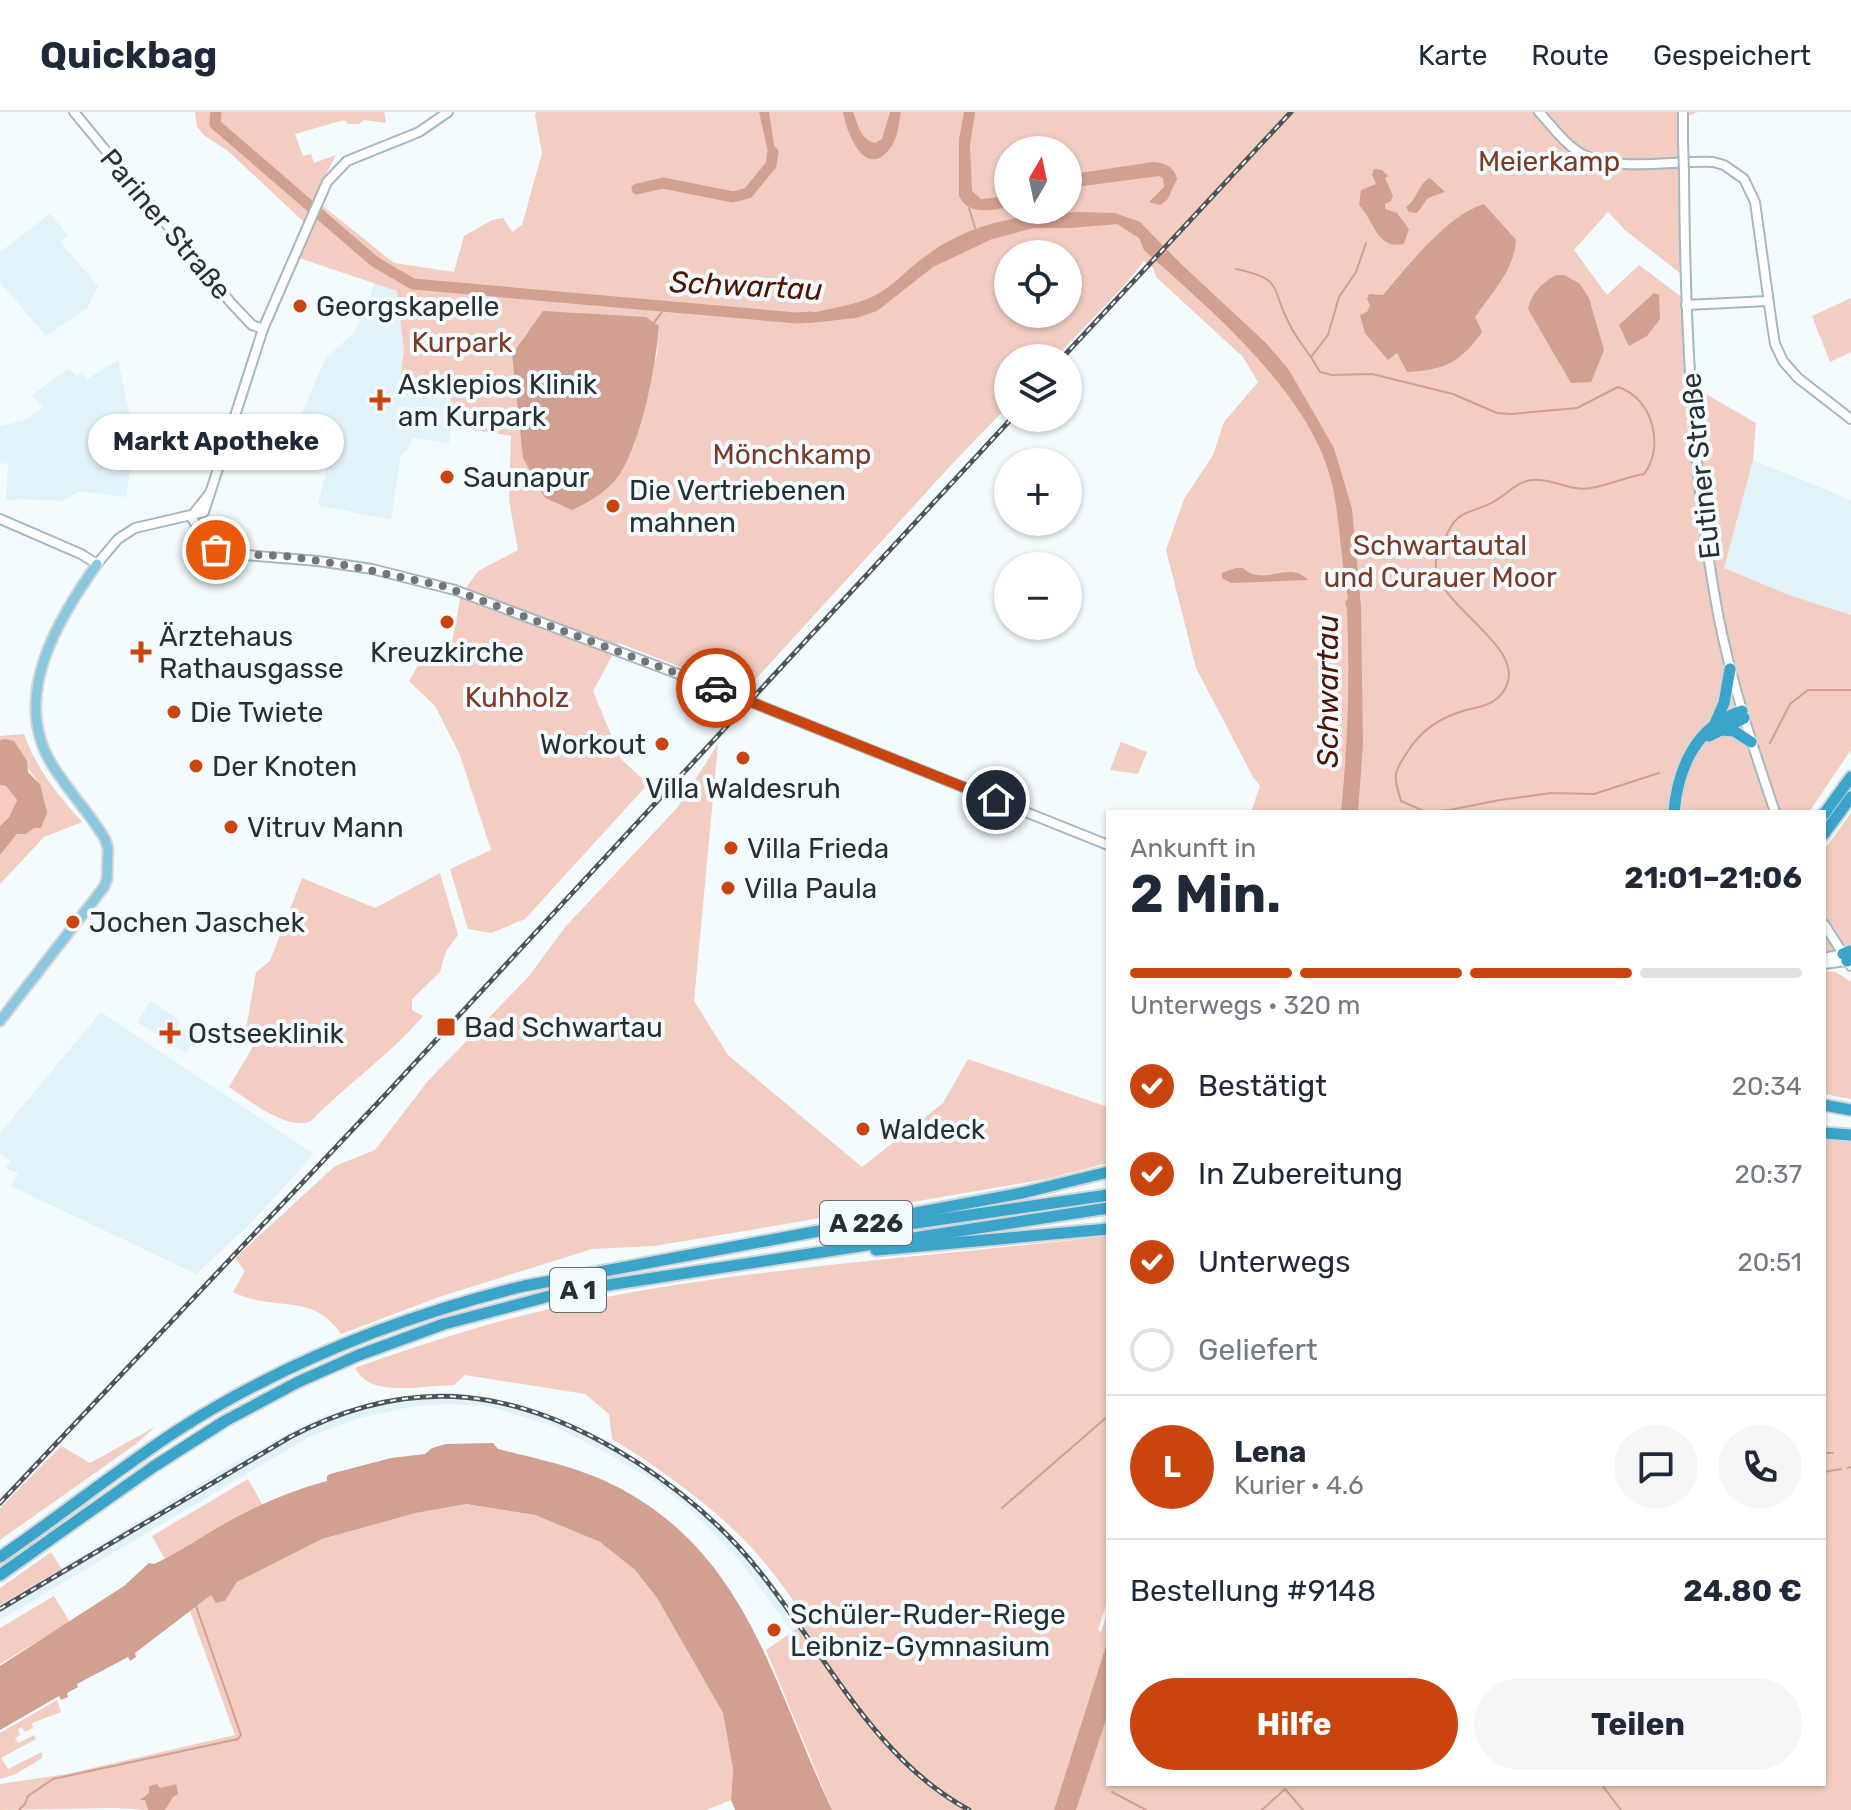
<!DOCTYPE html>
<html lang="de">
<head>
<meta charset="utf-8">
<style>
	body { margin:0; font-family:Rubik,sans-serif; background:#f6f6f7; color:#1f2937; height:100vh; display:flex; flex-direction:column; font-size:30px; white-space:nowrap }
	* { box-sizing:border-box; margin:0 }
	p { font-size:26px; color:#747a83 }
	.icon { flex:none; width:44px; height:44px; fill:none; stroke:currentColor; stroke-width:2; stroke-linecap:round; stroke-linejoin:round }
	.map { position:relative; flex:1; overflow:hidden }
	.sheet { position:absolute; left:1106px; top:698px; width:720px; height:976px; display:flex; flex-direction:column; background:#fff; border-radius:0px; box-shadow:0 2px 6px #0004 }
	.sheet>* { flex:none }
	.needle { width:52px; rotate:9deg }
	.fabs { position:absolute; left:994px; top:24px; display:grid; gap:16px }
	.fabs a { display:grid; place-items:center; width:88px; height:88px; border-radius:50%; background:#fff; box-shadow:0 2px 6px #0004; font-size:40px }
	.pin { position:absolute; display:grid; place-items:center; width:68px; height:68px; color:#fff; margin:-34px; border:4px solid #fff; border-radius:50%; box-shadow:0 2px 8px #0007 }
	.courier { position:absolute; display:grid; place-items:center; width:80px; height:80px; margin:-40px; border:6px solid #ca440e; border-radius:50%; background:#fff; color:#222; box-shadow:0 2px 10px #0007 }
	.bubble { position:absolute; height:56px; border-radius:28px; background:#fff; box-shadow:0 2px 6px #0004; font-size:26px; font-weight:700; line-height:56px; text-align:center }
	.headline em { font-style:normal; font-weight:700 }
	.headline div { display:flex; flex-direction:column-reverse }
	.headline { display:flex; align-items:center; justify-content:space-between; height:136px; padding:0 24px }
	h1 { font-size:52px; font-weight:700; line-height:60px }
	.bar { display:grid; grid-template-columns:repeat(4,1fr); gap:12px 8px; align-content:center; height:96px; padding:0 24px }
	.bar i { height:10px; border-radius:6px; background:#e0e1e3 }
	.bar .current { background:#ca440e }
	.bar p { grid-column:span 4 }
	.line { display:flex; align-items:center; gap:20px; padding:0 24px; border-top:2px solid #e0e1e3 }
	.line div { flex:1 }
	.round { display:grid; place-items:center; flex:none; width:84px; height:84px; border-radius:42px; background:#f6f6f7 }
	ol { padding:0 24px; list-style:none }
	li { display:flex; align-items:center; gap:24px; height:88px }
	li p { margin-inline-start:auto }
	li .icon { padding:8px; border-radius:50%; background:#ca440e; color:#fff; stroke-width:4 }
	li:last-child { color:#747a83 }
	li i { width:44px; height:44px; border:4px solid #e0e1e3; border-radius:50% }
	.action { display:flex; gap:16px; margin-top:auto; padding:16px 24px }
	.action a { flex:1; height:92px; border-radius:48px; background:#ca440e; color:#fff; font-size:32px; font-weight:700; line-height:92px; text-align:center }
	.action a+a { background:#f6f6f7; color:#1f2937 }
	header { display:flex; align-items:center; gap:48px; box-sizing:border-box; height:112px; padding:0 40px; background:#fff; border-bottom:2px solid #e0e1e3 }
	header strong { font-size:38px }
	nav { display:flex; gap:44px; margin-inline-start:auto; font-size:28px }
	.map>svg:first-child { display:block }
</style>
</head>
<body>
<header>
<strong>Quickbag</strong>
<nav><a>Karte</a><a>Route</a><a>Gespeichert</a></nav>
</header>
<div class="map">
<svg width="1851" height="1698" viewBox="0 0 1851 1698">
	<rect width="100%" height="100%" fill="#f3fbfe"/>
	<g fill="#e1f2f9">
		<path d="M50 102 68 123 60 130 98 174 88 195 46 224 0 170V140Z"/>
		<path d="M374 170 397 179 400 185 404 239 399 275 450 279 454 298 449 331 412 326 407 339 401 343 391 408 318 393 336 316 300 307 325 247 354 221 369 191Z"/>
		<path d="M118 248 135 329 126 385 80 379 63 389 20 387 6 389 8 352 0 351V314L23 309 43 296 32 283 68 257 77 264 82 260 87 267Z"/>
		<path d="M1753 348 1851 388V503L1789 483 1724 456Z"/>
		<path d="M151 889 180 909 177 915 194 927 186 941 137 910Z"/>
		<path d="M101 900 314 1042 250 1112 196 1162 11 1074 18 1061 5 1056 11 1049 0 1041V1021Z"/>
		<path d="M450 1281 517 1291 558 1305 610 1330 695 1389 745 1437 767 1464 802 1514 831 1571 737 1445 688 1395 649 1366 605 1340 554 1314 487 1294 450 1292 415 1294 359 1306 309 1325 0 1508V1493L239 1348 302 1314 328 1302 385 1288Z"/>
	</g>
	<g fill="#f3cdc1" fill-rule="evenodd">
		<path d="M195 0H384L386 11 364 8 359 12H348L344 8 295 22 303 44 311 42 314 51 336 43 312 89 323 94 394 151 454 160 464 124 492 108 503 106 512 120 522 113 542 41 535 3 537 0H1698L1684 6 1685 165 1625 118 1608 100 1574 138 1607 183 1639 153 1687 189 1699 278 1756 311 1753 348 1724 456 1789 483 1851 503V638L1809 700H1254L1252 697 1260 674 1253 665 1196 556 1166 438 1184 387 1213 343 1224 310 1258 270 1243 245 1156 165 1153 156 1144 149 1121 177 1055 246H1008V294L952 352 753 570 743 561 731 575 619 531 593 579 621 647 648 672 525 807 491 821 468 817 450 757 491 738 460 643 435 594 409 569 425 541 449 545 461 483 478 459 518 438 509 388 511 324 456 315 449 279 399 275 404 239 397 179 293 144 306 112 228 39 205 24 197 15ZM1008 38H1068V98H1008ZM1008 142H1068V202H1008ZM659 215 657 242 634 334 512 242 527 220Z"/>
		<path d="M1851 186V240L1830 250 1812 204Z"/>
		<path d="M24 622C37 658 57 682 82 710L44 725 0 772V743L18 721 40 672 5 627 0 628V624Z"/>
		<path d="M1121 630 1147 640 1138 662 1110 658Z"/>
		<path d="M718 632 694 889 728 943 862 1055 943 991 968 947 1108 995V1051L1046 1067 774 1114 654 1134 592 1137 439 1185 341 1222C312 1179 276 1201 233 1180L245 1159 235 1146 335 1054 375 1038 427 970 529 864 566 814 677 696Z"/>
		<path d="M0 673 6 674 17 688 9 705 0 714Z"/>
		<path d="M1851 701V835L1824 843V738Z"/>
		<path d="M440 761 458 823 446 839 440 860 412 887V898L423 904C390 943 347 972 311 1009 288 1020 249 988 229 975L255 931 241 922 247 911 256 860 270 849 302 766 375 796Z"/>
		<path d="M1824 859 1836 860 1851 870V987L1824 982Z"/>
		<path d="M1824 1027 1851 1029V1698H1076L1108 1602V1672H1824Z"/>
		<path d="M1108 1124V1487L1098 1518 1101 1520 1108 1498V1527L1054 1698H832L766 1538 808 1509C789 1483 771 1456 748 1432 708 1391 661 1357 612 1327L609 1302 585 1282 465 1263 454 1273C424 1273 370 1287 355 1256 435 1227 517 1202 601 1186 768 1154 939 1144 1108 1124Z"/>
		<path d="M155 1315 136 1332 0 1428V1396L61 1334 90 1351Z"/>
		<path d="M248 1367 262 1392 165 1447 152 1424Z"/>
		<path d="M465 1392 535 1403 600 1430 635 1458 657 1486 723 1601 733 1657 731 1688 706 1698H165L175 1672 149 1681 145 1688 148 1698 114 1696 0 1698V1672L67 1662 235 1623 190 1499 211 1483 225 1489 237 1470 322 1427 416 1401Z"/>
		<path d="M51 1440 62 1457 0 1493V1476Z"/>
		<path d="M54 1484 70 1510 0 1552V1516Z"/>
		<path d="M57 1588 61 1600 32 1611 33 1616 25 1620 22 1615 18 1617 20 1623 15 1626 18 1631 34 1623 36 1627 1 1646 8 1657 42 1640V1646L16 1662 0 1667V1621Z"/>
	</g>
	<g fill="#d2a090">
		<path d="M759 0H769L776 45 771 53Z"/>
		<path d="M843 0H853C858 13 860 27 875 31L882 27 890 0H901C899 10 898 23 893 32 868 72 847 24 843 0Z"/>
		<path d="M964 0H975L970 33 972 79 981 87 1008 84V95C990 99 968 103 959 84V27Z"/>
		<path d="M1153 50C1165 51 1174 54 1177 67L1167 88 1160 93 1149 90 1164 75 1163 66 1159 64 1068 76V64L1073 62Z"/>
		<path d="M1374 57 1382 58 1388 64 1385 66 1393 84 1391 89 1385 92V97L1397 101 1409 117 1404 132C1376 138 1374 108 1359 93L1361 78 1376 72 1372 63Z"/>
		<path d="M1430 66 1445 80 1428 86 1417 101 1409 100 1406 95C1418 87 1418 71 1430 66Z"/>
		<path d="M1484 92 1516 128C1515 157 1491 182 1475 205L1482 220C1460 251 1444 258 1407 260L1397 241 1388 248 1365 221 1360 203 1367 200 1370 193 1367 187 1369 182 1383 183C1408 154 1447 103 1484 92Z"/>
		<path d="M1078 100 1115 101 1140 110 1180 151 1266 231 1289 258 1334 336 1352 397 1361 495 1363 633 1358 700H1341C1348 632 1350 565 1347 496L1345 491 1348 486C1341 449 1340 412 1333 376 1314 283 1211 199 1144 138L1139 126 1117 112 1071 116H1034L992 127 933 155 877 199 856 206 810 211 797 206C822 196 850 196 874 184 894 174 908 156 927 143 973 109 1023 103 1078 100Z"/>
		<path d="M1556 163H1564L1579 171 1589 186 1604 238 1591 270 1571 271 1528 197C1532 180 1541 172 1556 163Z"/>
		<path d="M1654 181 1659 183 1660 207 1647 224 1629 234 1619 213Z"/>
		<path d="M665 195H667L655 211 659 214C656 254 642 326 621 360 611 377 590 390 572 398L545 386 523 346 512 242 543 199 646 205 653 210Z"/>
		<path d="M1236 456H1243C1264 476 1289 447 1308 468L1231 471 1222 466V461Z"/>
		<path d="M5 627 14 629 27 649 28 660 40 672 47 701 41 716H34L26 722H17L0 743V714L9 705 17 688 6 674 0 673V628Z"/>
		<path d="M493 1331 498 1337C533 1346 569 1353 603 1368 746 1433 771 1569 832 1698H735L731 1688 733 1657 723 1601 657 1486 635 1458 600 1430 535 1403 466 1392 416 1401 322 1427 237 1470 225 1489 216 1491 211 1483 135 1541 136 1545 130 1549 128 1545 77 1572 78 1575 67 1581 68 1585 61 1588 59 1584 0 1618V1554L124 1474 149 1451 154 1452C178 1441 201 1425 224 1412 257 1393 290 1379 327 1369V1364L330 1362 391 1346 425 1342 432 1336 446 1332Z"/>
		<path d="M1108 1527V1602L1076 1698H1054Z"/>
		<path d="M157 1672 160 1676 176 1672 178 1682 173 1685 165 1698H148L145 1688H140L149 1681V1674Z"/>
	</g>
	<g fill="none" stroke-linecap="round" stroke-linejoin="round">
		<g stroke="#d2a090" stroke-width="2">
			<path d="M969 96 975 116"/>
			<path d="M1366 131 1356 160 1339 185 1328 223 1311 245 1320 260 1332 263 1372 262 1453 282 1497 301 1511 302 1577 296 1618 275C1653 286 1665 335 1644 362 1626 365 1609 373 1591 376 1571 380 1552 366 1532 368 1518 369 1507 382 1495 389 1471 403 1457 395 1445 427 1442 433 1437 442 1436 449 1430 492 1527 532 1506 575 1496 595 1478 594 1460 600 1438 607 1420 620 1408 639 1393 661 1393 663 1401 689L1426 700 1449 698 1500 688 1551 681 1594 682 1659 661"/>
			<path d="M1236 157C1284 167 1270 175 1289 211 1294 223 1303 233 1310 244"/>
			<path d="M1388 461 1437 463"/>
			<path d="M1770 631 1790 592 1808 578H1851"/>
			<path d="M1824 1341H1833"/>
			<path d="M1848 1356 1851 1355"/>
			<path d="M1824 1360 1841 1357"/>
			<path d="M1002 1396 1108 1304"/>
			<path d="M1602 1673 1621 1698"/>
			<path d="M1112 1680 1146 1698"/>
			<path d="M19 1698 25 1692 28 1684 53 1667 238 1627 241 1623 196 1494"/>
			<path d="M1262 1698 1285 1677 1303 1698"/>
		</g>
		<g stroke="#d2a090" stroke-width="11">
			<path d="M216 0 215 12 375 150 413 172 797 206 811 205"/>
			<path d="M637 77 663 71 733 85 748 81 771 53 773 40"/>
		</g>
		<g stroke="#a5b8c0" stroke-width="12">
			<g id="secondary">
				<path d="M74 0 232 192 252 213 263 217"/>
				<path d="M1539 0C1553 15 1566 34 1584 43 1617 60 1676 48 1713 50L1724 53 1744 67 1755 90 1772 213 1775 232 1783 249 1798 266 1851 307"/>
				<path d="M1683 0V29"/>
				<path d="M1684 60C1685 206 1691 357 1718 502 1731 570 1753 635 1775 700"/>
				<path d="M1686 193 1768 189"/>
				<path d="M191 405 209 432 221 441 318 449 372 457 455 478 721 578 1108 733"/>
				<path d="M191 405 209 382"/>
				<path d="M0 407 81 442 97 452 118 427 135 416 204 400 263 217 327 70 347 49 419 20 448 0"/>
				<path d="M1824 812 1851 854"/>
				<path d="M1824 846 1843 842"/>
				<path d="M1824 852 1847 849"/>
			</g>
		</g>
		<g stroke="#d4d6d6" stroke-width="13">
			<path id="primary" d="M0 909 104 775 107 767 108 737 105 727C89 700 67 678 51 651 11 583 58 508 97 452"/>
		</g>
		<g stroke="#d4d6d6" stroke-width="15">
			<g id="highway">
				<path d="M1716 609 1724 591 1730 557"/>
				<path d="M1721 618 1734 619 1751 630"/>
				<path d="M1709 624 1744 606"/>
				<path d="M1674 700C1678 655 1697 613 1742 599"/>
				<path d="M1824 702 1851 665"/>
				<path d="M1824 722 1851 685"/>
				<path d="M1843 842 1851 839"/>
				<path d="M1847 849 1851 847"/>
				<path d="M1824 993 1851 998"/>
				<path d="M1824 1021 1851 1023"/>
				<path d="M867 1118 1108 1083"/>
				<path d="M876 1138 1108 1117"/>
				<path d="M0 1445C60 1404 117 1358 178 1318 284 1250 402 1204 524 1174L1022 1081 1108 1060"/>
				<path d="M0 1463 153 1355 225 1309 298 1270 359 1243 444 1212 569 1179 1108 1096"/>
			</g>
		</g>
		<use href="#secondary" stroke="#fff" stroke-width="8"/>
		<use href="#primary" stroke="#89c8df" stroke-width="9"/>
		<use href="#highway" stroke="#3ba4ca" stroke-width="11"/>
		<g stroke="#4d5458" stroke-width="5">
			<g id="rail">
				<path d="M1062 246 1291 0"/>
				<path d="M0 1391 388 980 1012 306"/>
				<path d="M0 1497 290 1325C415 1259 522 1277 638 1351 684 1381 725 1416 759 1459 825 1541 873 1646 969 1698"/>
			</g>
		</g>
		<use href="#rail" stroke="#f3fbfe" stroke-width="2" stroke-dasharray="6" stroke-linecap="butt"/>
		<g stroke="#a5b8c0" stroke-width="12" stroke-linecap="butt">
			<path id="secondary-bridge" d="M1683 29 1684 60"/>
		</g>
		<use href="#secondary-bridge" stroke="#fff" stroke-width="8"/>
	</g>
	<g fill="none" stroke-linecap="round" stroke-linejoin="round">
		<path stroke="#70777b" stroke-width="8" stroke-dasharray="0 14.4" d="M216 438 227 442 286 444 345 453 443 474 716 576"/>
		<path stroke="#ca440e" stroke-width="10" d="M716 576 996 688"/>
	</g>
	<g fill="#ca440e" stroke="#f3fbfe" stroke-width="3">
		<circle cx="300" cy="194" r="8"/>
		<path d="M376 276h8v8h8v8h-8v8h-8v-8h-8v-8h8z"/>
		<circle cx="447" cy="365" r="8"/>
		<circle cx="613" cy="394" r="8"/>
		<circle cx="447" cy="510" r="8"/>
		<path d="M137 528h8v8h8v8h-8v8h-8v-8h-8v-8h8z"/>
		<circle cx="174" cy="600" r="8"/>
		<circle cx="662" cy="632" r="8"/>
		<circle cx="743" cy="646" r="8"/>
		<circle cx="196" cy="654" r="8"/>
		<circle cx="231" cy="715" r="8"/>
		<circle cx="731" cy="736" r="8"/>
		<circle cx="728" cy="776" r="8"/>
		<circle cx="73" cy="810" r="8"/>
		<rect x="436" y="905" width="20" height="20" rx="4"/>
		<path d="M166 909h8v8h8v8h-8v8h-8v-8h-8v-8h8z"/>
		<circle cx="863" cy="1017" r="8"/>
		<circle cx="774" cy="1518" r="8"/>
	</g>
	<g text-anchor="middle" stroke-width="8" stroke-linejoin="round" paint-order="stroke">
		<g fill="#f3fbfe" stroke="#666d71" stroke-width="2">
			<rect x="820" y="1089" width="92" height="44" rx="6"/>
			<rect x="550" y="1156" width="56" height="44" rx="6"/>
		</g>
		<g font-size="26" font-weight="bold" fill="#293034">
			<text x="866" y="1120">A 226</text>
			<text x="578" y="1187">A 1</text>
		</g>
		<g font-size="28" fill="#7b3b27" stroke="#f3fbfe">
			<text x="1549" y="59">Meierkamp</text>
			<text x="462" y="240">Kurpark</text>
			<text x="792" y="352">Mönchkamp</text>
			<text x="1440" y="443">Schwartautal<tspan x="1440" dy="32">und Curauer Moor</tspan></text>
			<text x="517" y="595">Kuhholz</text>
		</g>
		<g font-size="28" fill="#293034" stroke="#f3fbfe">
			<text transform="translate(166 112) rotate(50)" y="10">Pariner Straße</text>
			<text transform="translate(1700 354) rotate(-96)" y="10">Eutiner Straße</text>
		</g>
		<g font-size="28" fill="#293034" stroke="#f3fbfe" text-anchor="start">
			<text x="316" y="204">Georgskapelle</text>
			<text x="398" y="282">Asklepios Klinik<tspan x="398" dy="32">am Kurpark</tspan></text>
			<text x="463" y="375">Saunapur</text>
			<text x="629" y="388">Die Vertriebenen<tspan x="629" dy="32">mahnen</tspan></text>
			<text x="159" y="534">Ärztehaus<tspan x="159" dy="32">Rathausgasse</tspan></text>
			<text x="447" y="550" text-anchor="middle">Kreuzkirche</text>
			<text x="190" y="610">Die Twiete</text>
			<text x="646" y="642" text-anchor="end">Workout</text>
			<text x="212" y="664">Der Knoten</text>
			<text x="743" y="686" text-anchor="middle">Villa Waldesruh</text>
			<text x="247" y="725">Vitruv Mann</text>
			<text x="747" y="746">Villa Frieda</text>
			<text x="744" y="786">Villa Paula</text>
			<text x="89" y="820">Jochen Jaschek</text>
			<text x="464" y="925">Bad Schwartau</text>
			<text x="188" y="931">Ostseeklinik</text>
			<text x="879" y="1027">Waldeck</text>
			<text x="790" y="1512">Schüler-Ruder-Riege<tspan x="790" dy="32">Leibniz-Gymnasium</tspan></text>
		</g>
		<g font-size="30" font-style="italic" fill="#4f1300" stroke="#f3fbfe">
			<text transform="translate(746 174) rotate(3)" y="10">Schwartau</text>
			<text transform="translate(1328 579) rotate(-90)" y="10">Schwartau</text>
		</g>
	</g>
</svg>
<div class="fabs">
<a><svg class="needle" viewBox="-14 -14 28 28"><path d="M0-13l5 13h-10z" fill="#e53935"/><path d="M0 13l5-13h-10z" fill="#747a83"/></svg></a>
<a><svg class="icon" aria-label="locate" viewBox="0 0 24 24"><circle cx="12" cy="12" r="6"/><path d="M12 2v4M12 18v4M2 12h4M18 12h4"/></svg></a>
<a><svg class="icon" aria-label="layers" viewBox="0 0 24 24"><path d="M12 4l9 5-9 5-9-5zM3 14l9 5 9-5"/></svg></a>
<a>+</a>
<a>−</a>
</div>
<div class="pin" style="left:216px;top:438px;background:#ea580c"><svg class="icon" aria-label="bag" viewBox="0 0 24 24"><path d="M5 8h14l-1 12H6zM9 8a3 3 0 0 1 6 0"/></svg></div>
<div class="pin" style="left:996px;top:688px;background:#1f2937"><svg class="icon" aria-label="home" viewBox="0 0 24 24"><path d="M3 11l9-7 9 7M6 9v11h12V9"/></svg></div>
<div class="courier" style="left:716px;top:576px"><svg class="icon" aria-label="car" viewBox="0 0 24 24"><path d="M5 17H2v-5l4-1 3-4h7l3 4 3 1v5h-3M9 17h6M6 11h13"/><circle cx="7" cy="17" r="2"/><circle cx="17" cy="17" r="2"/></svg></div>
<div class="bubble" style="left:88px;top:302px;width:256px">Markt Apotheke</div>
<section class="sheet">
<div class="headline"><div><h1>2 Min.</h1><p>Ankunft in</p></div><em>21:01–21:06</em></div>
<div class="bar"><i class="current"></i><i class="current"></i><i class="current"></i><i></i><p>Unterwegs · 320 m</p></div>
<ol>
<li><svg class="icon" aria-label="check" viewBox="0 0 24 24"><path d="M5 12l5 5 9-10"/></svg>Bestätigt<p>20:34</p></li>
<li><svg class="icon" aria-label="check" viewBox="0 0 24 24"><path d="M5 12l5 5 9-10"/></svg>In Zubereitung<p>20:37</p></li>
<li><svg class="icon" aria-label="check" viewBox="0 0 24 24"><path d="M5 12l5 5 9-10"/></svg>Unterwegs<p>20:51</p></li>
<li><i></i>Geliefert</li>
</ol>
<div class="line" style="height:144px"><b class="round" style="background:#ca440e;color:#fff">L</b><div><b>Lena</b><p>Kurier · 4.6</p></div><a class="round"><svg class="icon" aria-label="chat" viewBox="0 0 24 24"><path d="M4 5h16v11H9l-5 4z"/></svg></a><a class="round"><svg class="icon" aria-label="phone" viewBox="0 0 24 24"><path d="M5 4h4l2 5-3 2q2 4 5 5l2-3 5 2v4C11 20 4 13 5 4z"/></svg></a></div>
<div class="line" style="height:104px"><div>Bestellung #9148</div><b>24.80 €</b></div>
<div class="action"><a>Hilfe</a><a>Teilen</a></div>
</section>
</div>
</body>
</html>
